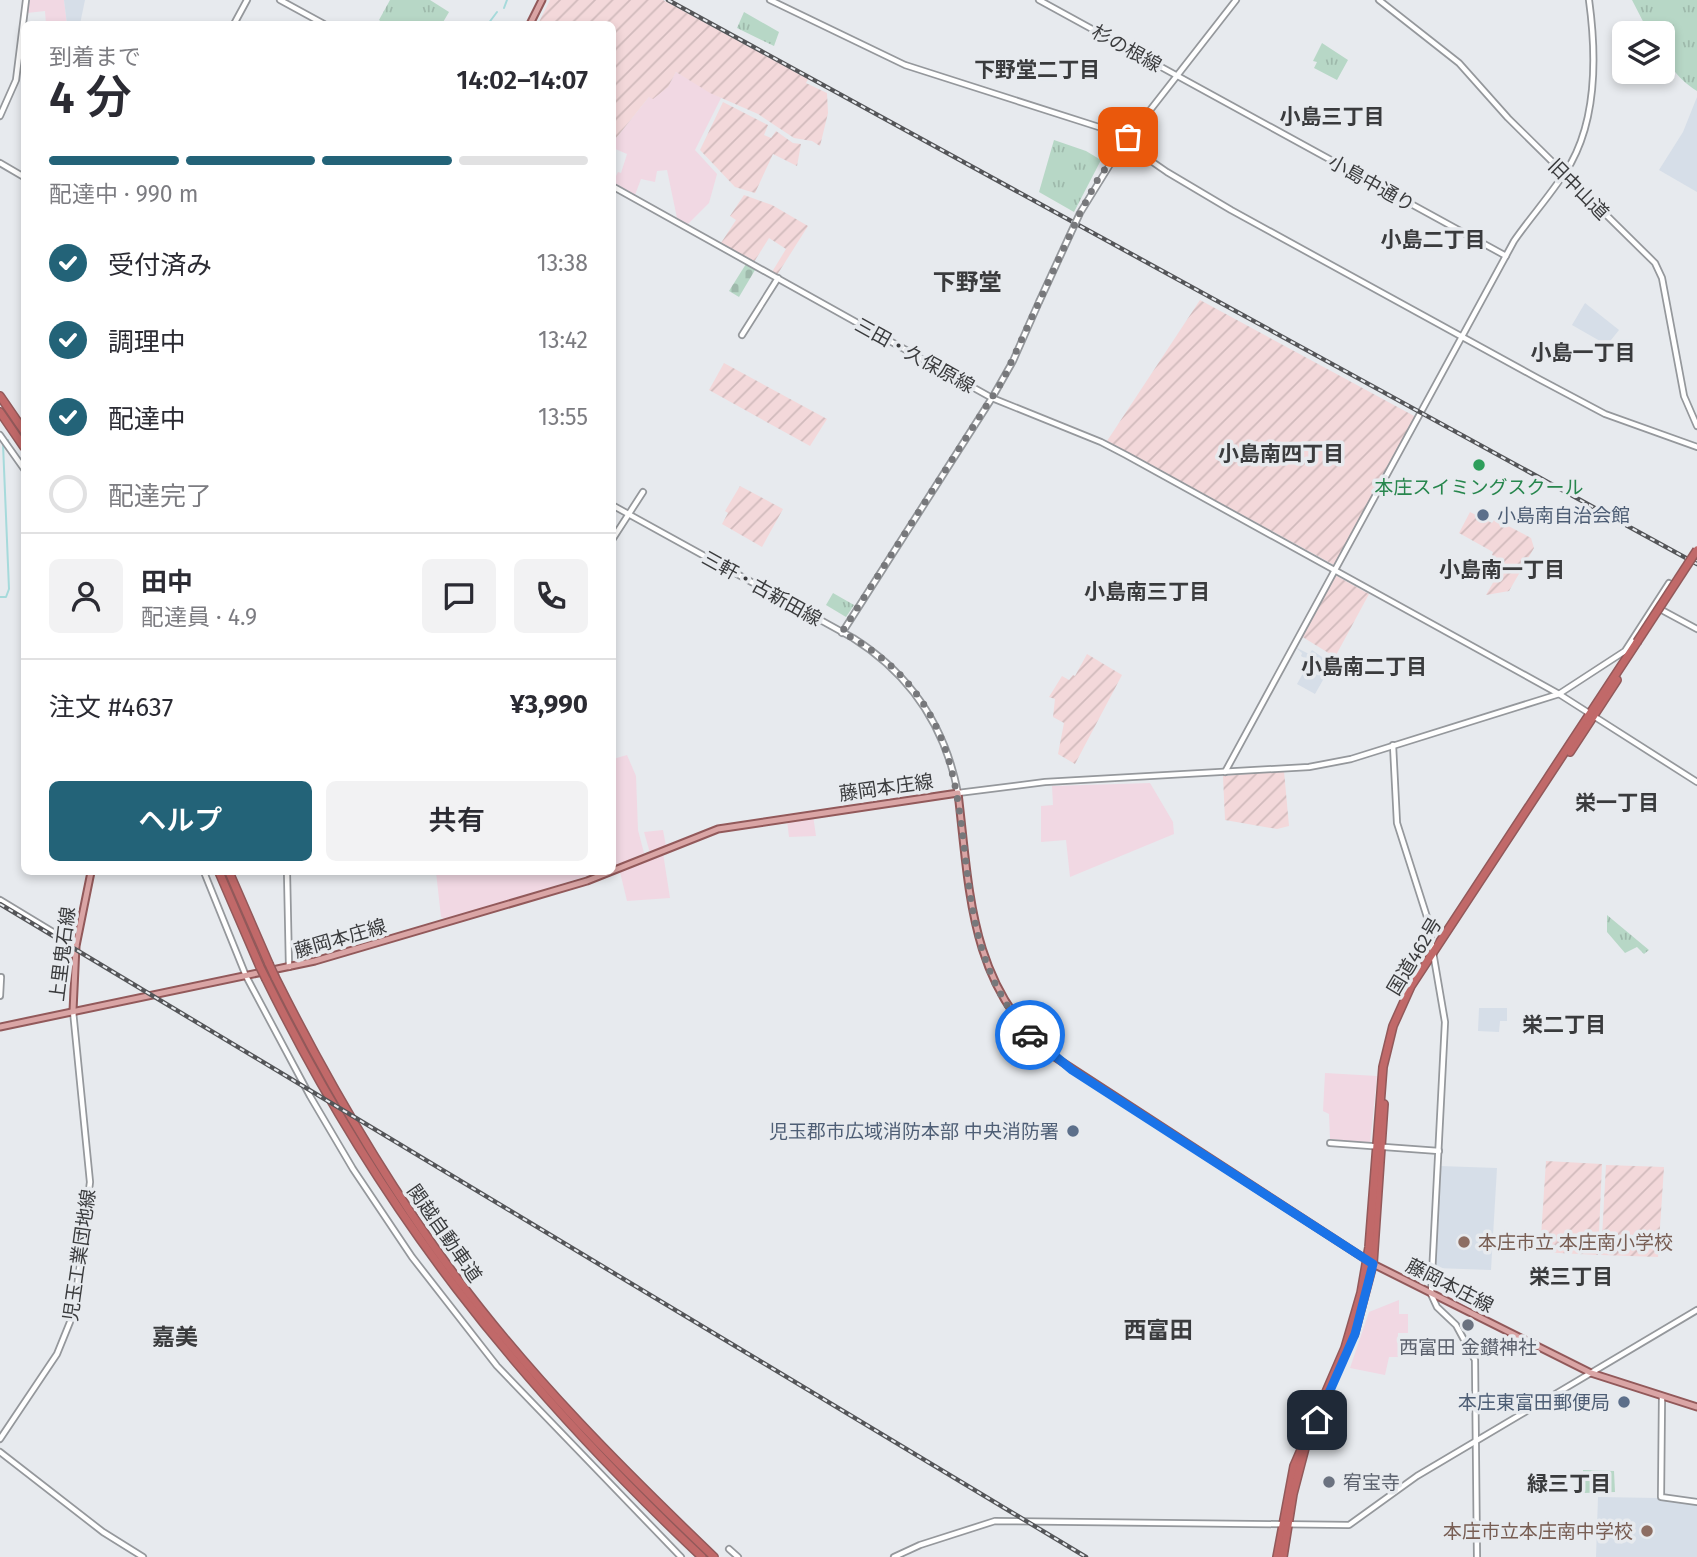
<!DOCTYPE html>
<html lang="ja">
<head>
<meta charset="utf-8">
<style>
	body { margin:0; font-family:"Fira Sans","Noto Sans JP",sans-serif; background:#f2f2f3; color:#2b2b33; height:100vh; display:flex; flex-direction:column; font-size:26px; white-space:nowrap }
	* { box-sizing:border-box; margin:0 }
	p { font-size:23px; color:#7c7c81 }
	.icon { flex:none; width:38px; height:38px; fill:none; stroke:currentColor; stroke-width:2; stroke-linecap:round; stroke-linejoin:round }
	.map { position:relative; flex:1; overflow:hidden }
	.drawer { position:absolute; left:21px; top:21px; width:595px; height:854px; display:flex; flex-direction:column; background:#fff; border-radius:10px; box-shadow:0 4px 10px #0003 }
	.drawer>* { flex:none }
	.fabs { position:absolute; left:1612px; top:21px; display:grid; gap:14px }
	.fabs a { display:grid; place-items:center; width:63px; height:63px; border-radius:10px; background:#fff; box-shadow:0 4px 10px #0003; font-size:35px }
	.pin { position:absolute; display:grid; place-items:center; width:60px; height:60px; color:#fff; margin:-30px; border-radius:14px; box-shadow:0 4px 10px #0006 }
	.courier { position:absolute; display:grid; place-items:center; width:70px; height:70px; margin:-35px; border:5px solid #1a73e8; border-radius:50%; background:#fff; color:#222; box-shadow:0 2px 9px #0007 }
	.summary em { font-style:normal; font-weight:600 }
	.summary div { display:flex; flex-direction:column-reverse }
	.summary { display:flex; align-items:center; justify-content:space-between; height:119px; padding:0 28px }
	h1 { font-size:46px; font-weight:600; line-height:52px }
	.bar { display:grid; grid-template-columns:repeat(4,1fr); gap:10px 7px; align-content:center; height:84px; padding:0 28px }
	.bar i { height:9px; border-radius:5px; background:#e1e1e2 }
	.bar .current { background:#236378 }
	.bar p { grid-column:span 4 }
	.line { display:flex; align-items:center; gap:18px; padding:0 28px; border-top:2px solid #e1e1e2 }
	.line div { flex:1 }
	.round { display:grid; place-items:center; flex:none; width:74px; height:74px; border-radius:10px; background:#f2f2f3 }
	ol { padding:0 28px; list-style:none }
	li { display:flex; align-items:center; gap:21px; height:77px }
	li p { margin-inline-start:auto }
	li .icon { padding:7px; border-radius:50%; background:#236378; color:#fff; stroke-width:4 }
	li:last-child { color:#7c7c81 }
	li i { width:38px; height:38px; border:4px solid #e1e1e2; border-radius:50% }
	.cta { display:flex; gap:14px; margin-top:auto; padding:14px 28px }
	.cta a { flex:1; height:80px; border-radius:10px; background:#236378; color:#fff; font-size:28px; font-weight:600; line-height:80px; text-align:center }
	.cta a+a { background:#f2f2f3; color:#2b2b33 }
	.map>svg:first-child { display:block }
</style>
</head>
<body>
<div class="map">
<svg width="1697" height="1557" viewBox="0 0 1697 1557">
	<defs>
		<pattern id="industrial-furrows" width="10" height="10" patternUnits="userSpaceOnUse" patternTransform="scale(1.75)"><rect width="10" height="10" fill="#f3d8da"/><path d="M-1 1l2-2M0 10L10 0M9 11l2-2" fill="none" stroke="#d1babc"/></pattern>
		<pattern id="cemetery-stones" width="16" height="16" patternUnits="userSpaceOnUse" patternTransform="scale(1.75)"><rect width="16" height="16" fill="#b7d7c6"/><path d="M2 7V4a2 2 0 0 1 4 0v3zM10 15v-3a2 2 0 0 1 4 0v3z" fill="#9eb9ab"/></pattern>
		<pattern id="park-tufts" width="24" height="20" patternUnits="userSpaceOnUse" patternTransform="scale(1.75)"><rect width="24" height="20" fill="#b7d7c6"/><path d="M3 7l-1-3M5 7V3M7 7l1-3M15 17l-1-3M17 17v-4M19 17l1-3" fill="none" stroke="#9eb9ab"/></pattern>
	</defs>
	<rect width="100%" height="100%" fill="#e7eaee"/>
	<g fill="#f1d8e3">
		<path d="M29 0H64L67 24H46L45 11 27 13Z"/>
		<path d="M676 72 721 98 695 150 717 174 709 203 688 224 677 218 667 170 657 171 655 182 641 179 635 195 613 182 618 172 621 173 627 154 613 148V142L649 97 670 83Z"/>
		<path d="M627 755 636 776 638 830 644 853 613 867V759Z"/>
		<path d="M1150 783 1173 822 1174 834 1070 877 1066 840 1041 842V806L1053 805 1052 786Z"/>
		<path d="M813 815 816 836 789 837 787 820Z"/>
		<path d="M663 830 666 846 650 853 644 832Z"/>
		<path d="M663 853 670 898 627 901 620 872Z"/>
		<path d="M436 872H600L445 919 441 917Z"/>
		<path d="M1325 1073 1377 1076 1370 1143 1330 1139 1329 1114 1323 1111Z"/>
		<path d="M1399 1300V1314H1408V1333H1398V1357H1389L1385 1375 1350 1368 1369 1312Z"/>
	</g>
	<g fill="url(#industrial-furrows)">
		<path d="M550 0H663L687 13 808 79 806 83 827 93 828 113 820 146 812 141 794 138 758 114 710 93 676 72 668 87 653 99 649 97 613 142 612 24H538Z"/>
		<path d="M723 102 768 125 764 135 771 138 776 131 793 143 801 144 797 166 773 154 755 193 735 187 700 150Z"/>
		<path d="M744 195 772 205 808 226 777 275 772 272 786 249 769 238 754 262 721 243 736 220 730 216Z"/>
		<path d="M1200 300 1416 417 1334 565 1107 441Z"/>
		<path d="M724 363 827 419 810 446 709 390Z"/>
		<path d="M740 486 783 509 762 547 722 524 728 513 725 511Z"/>
		<path d="M1470 512 1492 523 1495 519 1531 538 1534 548 1509 591 1486 595 1503 565 1492 555 1493 552 1459 533Z"/>
		<path d="M1335 575 1369 594 1335 657 1301 636Z"/>
		<path d="M1087 654 1122 675 1075 764 1058 754 1064 723 1053 717 1055 699 1049 697 1062 676 1069 680 1073 675 1075 676Z"/>
		<path d="M1284 771 1289 826 1277 829 1225 820 1223 776Z"/>
		<path d="M1546 1161 1602 1164 1598 1255 1540 1252Z"/>
		<path d="M1606 1165 1664 1167 1658 1257 1601 1255Z"/>
	</g>
	<g fill="#d6dee8">
		<path d="M64 0H85L80 24H67Z"/>
		<path d="M1697 97V192L1659 170 1683 132Z"/>
		<path d="M1585 303 1619 330 1607 345 1572 325Z"/>
		<path d="M1295 647 1309 654 1312 650 1332 664 1315 694 1297 684 1310 661 1301 656 1302 653Z"/>
		<path d="M1479 1008H1507V1021H1500L1499 1032 1478 1031Z"/>
		<path d="M1440 1166 1497 1168 1491 1270 1435 1268Z"/>
		<path d="M1598 1497 1657 1498 1697 1505V1557H1596Z"/>
	</g>
	<path fill="url(#cemetery-stones)" d="M746 264 755 270 739 297 729 291Z"/>
	<g fill="url(#park-tufts)">
		<path d="M390 0H430L449 12 442 24H384L379 20Z"/>
		<path d="M1632 0H1697V91C1676 78 1662 59 1662 33H1649Z"/>
		<path d="M744 12 779 32 774 46 737 28Z"/>
		<path d="M1322 43 1348 60 1337 80 1314 68 1317 62 1313 61Z"/>
		<path d="M1054 140 1086 151 1101 160 1074 212 1039 192Z"/>
		<path d="M833 593 854 605 846 617 826 605Z"/>
		<path d="M1607 915 1649 950 1644 954 1637 947 1625 953 1607 932Z"/>
		<path d="M1583 1470 1614 1471 1615 1492 1583 1493Z"/>
	</g>
	<g fill="none" stroke-linecap="round" stroke-linejoin="round">
		<g stroke="#a6dadb" stroke-width="2">
			<path d="M504 8 507 0"/>
			<path d="M488 24 497 12"/>
			<path d="M0 597H6L9 589 3 444 8 440"/>
		</g>
		<g stroke="#95989c" stroke-width="8">
			<g id="secondary">
				<path d="M280 0 324 24"/>
				<path d="M770 0 905 65 1105 129 1167 172 1231 210 1539 379 1605 414 1697 447"/>
				<path d="M1039 0 1506 256"/>
				<path d="M1379 0 1459 63 1508 118 1655 263 1662 278 1684 396 1697 426"/>
				<path d="M234 24 247 0"/>
				<path d="M0 116 16 80 26 0"/>
				<path d="M1119 150 1236 0"/>
				<path d="M0 163 24 177"/>
				<path d="M612 186 992 398 1101 442 1126 455 1559 694 1697 782"/>
				<path d="M742 335 778 278"/>
				<path d="M0 435 24 469"/>
				<path d="M612 505 853 638C910 674 945 726 958 793L1045 782 1309 767 1351 759 1559 694 1625 651 1669 583"/>
				<path d="M612 540 643 492"/>
				<path d="M1658 608 1697 629"/>
				<path d="M842 633 992 398 1013 361 1039 302"/>
				<path d="M1393 745 1397 823 1427 917 1445 1022 1431 1294 1437 1307 1456 1325 1475 1360 1477 1557"/>
				<path d="M1225 772 1514 241C1532 215 1555 190 1571 163 1597 116 1596 51 1589 0"/>
				<path d="M204 872 246 976 310 1096 353 1169 412 1257 497 1366 681 1557"/>
				<path d="M287 872 289 967"/>
				<path d="M0 900 76 946"/>
				<path d="M0 996 1 977"/>
				<path d="M1330 1143 1439 1151"/>
				<path d="M1662 1397 1661 1497 1697 1502"/>
				<path d="M0 1439 57 1354 70 1322 76 1295 90 1182 73 1011"/>
				<path d="M0 1452 103 1532 143 1557"/>
				<path d="M729 1549 738 1557"/>
				<path d="M894 1557 920 1545 995 1521 1349 1525 1417 1476 1697 1310"/>
			</g>
		</g>
		<g stroke="#92595a" stroke-width="9">
			<g id="primary">
				<path d="M530 24 542 0"/>
				<path d="M73 1011 76 946 91 872"/>
				<path d="M0 1027 315 961 587 881 718 829 958 793C970 892 969 980 1047 1052L1373 1264 1591 1373 1697 1407"/>
			</g>
		</g>
		<g stroke="#92595a" stroke-width="10">
			<g id="highway">
				<path d="M0 396 24 431"/>
				<path d="M0 412 24 447"/>
				<path d="M1570 752 1617 680"/>
				<path d="M219 872 260 967"/>
				<path d="M229 872 269 964"/>
				<path d="M275 977C327 1081 386 1183 456 1277 532 1379 622 1469 714 1557"/>
				<path d="M266 979C380 1211 515 1380 702 1557"/>
				<path d="M1354 1335 1373 1264 1384 1104"/>
				<path d="M1277 1557 1294 1466 1345 1348 1361 1293 1369 1247 1383 1067 1393 1026 1411 986 1637 642"/>
				<path d="M1283 1557 1293 1494 1305 1448"/>
			</g>
		</g>
		<use href="#secondary" stroke="#fff" stroke-width="4.5"/>
		<use href="#primary" stroke="#daa5a5" stroke-width="5"/>
		<use href="#highway" stroke="#c16969" stroke-width="7"/>
		<g stroke="#545558" stroke-width="4.5">
			<g id="rail">
				<path d="M668 0 1697 564"/>
				<path d="M0 904 1086 1557"/>
			</g>
		</g>
		<use href="#rail" stroke="#e7eaee" stroke-width="2" stroke-dasharray="5" stroke-linecap="butt"/>
		<g stroke="#95989c" stroke-width="8" stroke-linecap="butt">
			<path id="secondary-bridge" d="M1039 302 1080 213 1119 150"/>
		</g>
		<g stroke="#92595a" stroke-width="10" stroke-linecap="butt">
			<g id="highway-bridge">
				<path d="M1637 642 1697 550"/>
				<path d="M269 964 275 977"/>
				<path d="M260 967 266 979"/>
			</g>
		</g>
		<use href="#secondary-bridge" stroke="#fff" stroke-width="4.5"/>
		<use href="#highway-bridge" stroke="#c16969" stroke-width="7"/>
	</g>
	<g fill="none" stroke-linecap="round" stroke-linejoin="round">
		<path stroke="#77787b" stroke-width="7" stroke-dasharray="0 12.6" d="M1030 1035C914 908 1025 731 842 632L1003 380 1080 213 1098 179 1128 137"/>
		<path stroke="#1a73e8" stroke-width="9" d="M1030 1035 1072 1070 1373 1264 1355 1334 1317 1420"/>
	</g>
	<circle fill="#2e9e5b" stroke="#e7eaee" stroke-width="2.5" cx="1479" cy="465" r="7"/>
	<g fill="#5c6f8a" stroke="#e7eaee" stroke-width="2.5">
		<circle cx="1483" cy="515" r="7"/>
		<circle cx="1073" cy="1131" r="7"/>
		<circle cx="1624" cy="1402" r="7"/>
	</g>
	<g fill="#8d6e63" stroke="#e7eaee" stroke-width="2.5">
		<circle cx="1464" cy="1242" r="7"/>
		<circle cx="1647" cy="1531" r="7"/>
	</g>
	<g fill="#6b7280" stroke="#e7eaee" stroke-width="2.5">
		<circle cx="1468" cy="1325" r="7"/>
		<circle cx="1329" cy="1482" r="7"/>
	</g>
	<g text-anchor="middle" stroke-width="7" stroke-linejoin="round" paint-order="stroke">
		<g font-size="19" fill="#3a3b3d" stroke="#e7eaee">
			<text transform="translate(1127 48) rotate(29)" y="7">杉の根線</text>
			<text transform="translate(1372 183) rotate(29)" y="7">小島中通り</text>
			<text transform="translate(1579 189) rotate(45)" y="7">旧中山道</text>
			<text transform="translate(915 355) rotate(29)" y="7">三田・久保原線</text>
			<text transform="translate(762 588) rotate(29)" y="7">三軒・古新田線</text>
			<text transform="translate(886 787) rotate(-8)" y="7">藤岡本庄線</text>
			<text transform="translate(340 938) rotate(-16)" y="7">藤岡本庄線</text>
			<text transform="translate(62 954) rotate(-83)" y="7">上里鬼石線</text>
			<text transform="translate(1414 956) rotate(-59)" y="7">国道462号</text>
			<text transform="translate(445 1233) rotate(55)" y="7">関越自動車道</text>
			<text transform="translate(79 1255) rotate(-82)" y="7">児玉工業団地線</text>
			<text transform="translate(1450 1285) rotate(27)" y="7">藤岡本庄線</text>
		</g>
		<g font-size="19" fill="#27864d" stroke="#e7eaee">
			<text x="1479" y="494">本庄スイミングスクール</text>
		</g>
		<g font-size="19" fill="#4e5e75" stroke="#e7eaee" text-anchor="end">
			<text x="1497" y="522" text-anchor="start">小島南自治会館</text>
			<text x="1059" y="1138">児玉郡市広域消防本部 中央消防署</text>
			<text x="1610" y="1409">本庄東富田郵便局</text>
		</g>
		<g font-size="19" fill="#785e54" stroke="#e7eaee" text-anchor="start">
			<text x="1478" y="1249">本庄市立 本庄南小学校</text>
			<text x="1633" y="1538" text-anchor="end">本庄市立本庄南中学校</text>
		</g>
		<g font-size="19" fill="#5b616d" stroke="#e7eaee">
			<text x="1468" y="1354">西富田 金鑚神社</text>
			<text x="1343" y="1489" text-anchor="start">宥宝寺</text>
		</g>
		<g font-size="21" font-weight="bold" fill="#3a3b3d" stroke="#e7eaee">
			<text x="1037" y="77">下野堂二丁目</text>
			<text x="1332" y="124">小島三丁目</text>
			<text x="1433" y="247">小島二丁目</text>
			<text x="1583" y="360">小島一丁目</text>
			<text x="1281" y="461">小島南四丁目</text>
			<text x="1502" y="577">小島南一丁目</text>
			<text x="1147" y="599">小島南三丁目</text>
			<text x="1364" y="674">小島南二丁目</text>
			<text x="1617" y="810">栄一丁目</text>
			<text x="1564" y="1032">栄二丁目</text>
			<text x="1571" y="1284">栄三丁目</text>
			<text x="1569" y="1491">緑三丁目</text>
		</g>
		<g font-size="23" font-weight="bold" fill="#3a3b3d" stroke="#e7eaee">
			<text x="967" y="290">下野堂</text>
			<text x="1158" y="1338">西富田</text>
			<text x="175" y="1345">嘉美</text>
		</g>
	</g>
</svg>
<div class="fabs">
<a><svg class="icon" aria-label="layers" viewBox="0 0 24 24"><path d="M12 4l9 5-9 5-9-5zM3 14l9 5 9-5"/></svg></a>
</div>
<div class="pin" style="left:1128px;top:137px;background:#ea580c"><svg class="icon" aria-label="bag" viewBox="0 0 24 24"><path d="M5 8h14l-1 12H6zM9 8a3 3 0 0 1 6 0"/></svg></div>
<div class="pin" style="left:1317px;top:1420px;background:#1f2937"><svg class="icon" aria-label="home" viewBox="0 0 24 24"><path d="M3 11l9-7 9 7M6 9v11h12V9"/></svg></div>
<div class="courier" style="left:1030px;top:1035px"><svg class="icon" aria-label="car" viewBox="0 0 24 24"><path d="M5 17H2v-5l4-1 3-4h7l3 4 3 1v5h-3M9 17h6M6 11h13"/><circle cx="7" cy="17" r="2"/><circle cx="17" cy="17" r="2"/></svg></div>
<section class="drawer">
<div class="summary"><div><h1>4 分</h1><p>到着まで</p></div><em>14:02–14:07</em></div>
<div class="bar"><i class="current"></i><i class="current"></i><i class="current"></i><i></i><p>配達中 · 990 m</p></div>
<ol>
<li><svg class="icon" aria-label="check" viewBox="0 0 24 24"><path d="M5 12l5 5 9-10"/></svg>受付済み<p>13:38</p></li>
<li><svg class="icon" aria-label="check" viewBox="0 0 24 24"><path d="M5 12l5 5 9-10"/></svg>調理中<p>13:42</p></li>
<li><svg class="icon" aria-label="check" viewBox="0 0 24 24"><path d="M5 12l5 5 9-10"/></svg>配達中<p>13:55</p></li>
<li><i></i>配達完了</li>
</ol>
<div class="line" style="height:126px"><a class="round"><svg class="icon" aria-label="person" viewBox="0 0 24 24"><circle cx="12" cy="8" r="4"/><path d="M4 21q1-7 8-7t8 7"/></svg></a><div><b>田中</b><p>配達員 · 4.9</p></div><a class="round"><svg class="icon" aria-label="chat" viewBox="0 0 24 24"><path d="M4 5h16v11H9l-5 4z"/></svg></a><a class="round"><svg class="icon" aria-label="phone" viewBox="0 0 24 24"><path d="M5 4h4l2 5-3 2q2 4 5 5l2-3 5 2v4C11 20 4 13 5 4z"/></svg></a></div>
<div class="line" style="height:91px"><div>注文 #4637</div><b>¥3,990</b></div>
<div class="cta"><a>ヘルプ</a><a>共有</a></div>
</section>
</div>
</body>
</html>
